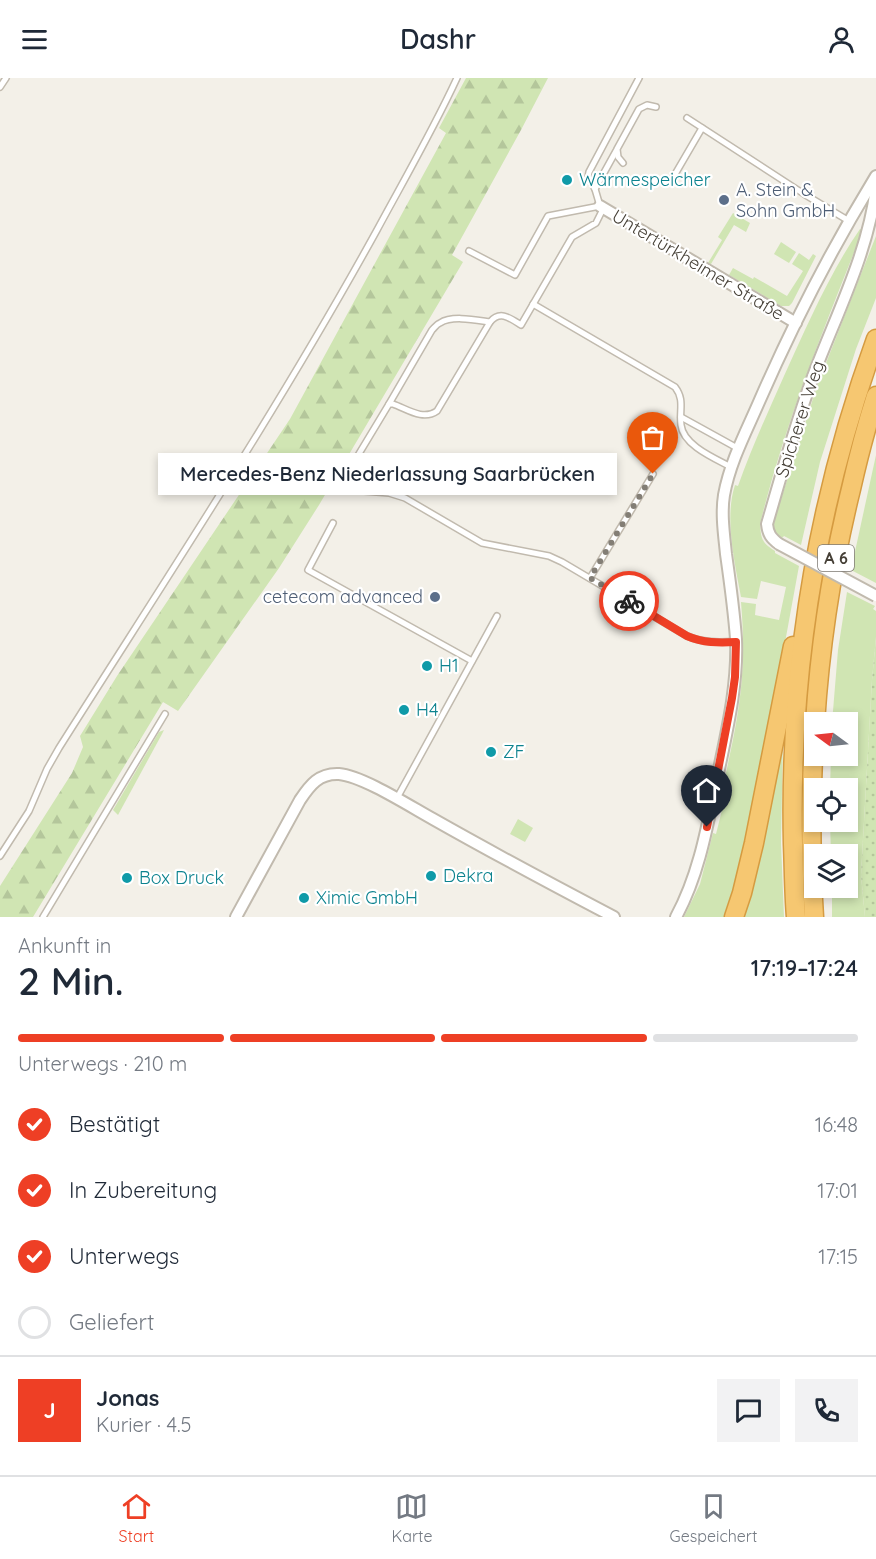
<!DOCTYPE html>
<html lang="de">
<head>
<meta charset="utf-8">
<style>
	body { margin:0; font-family:Quicksand,sans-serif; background:#f2f2f3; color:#1f2937; height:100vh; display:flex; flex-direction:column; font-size:22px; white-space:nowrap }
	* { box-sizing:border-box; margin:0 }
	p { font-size:20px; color:#747a83 }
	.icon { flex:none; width:33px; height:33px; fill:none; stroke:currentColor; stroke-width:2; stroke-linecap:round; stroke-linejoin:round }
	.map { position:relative; height:839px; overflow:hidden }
	.side { display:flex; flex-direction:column; background:#fff; flex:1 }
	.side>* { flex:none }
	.needle { width:39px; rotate:285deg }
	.fabs { position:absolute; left:804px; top:634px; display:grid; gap:12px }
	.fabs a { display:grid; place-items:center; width:54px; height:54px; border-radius:0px; background:#fff; box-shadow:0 3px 9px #0003; font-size:30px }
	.pin { position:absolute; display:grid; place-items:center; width:51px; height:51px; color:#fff; margin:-62px -26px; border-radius:50% 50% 50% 0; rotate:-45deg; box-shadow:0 0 6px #0007 }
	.pin .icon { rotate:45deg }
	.courier { position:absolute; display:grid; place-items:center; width:60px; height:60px; margin:-30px; border:4px solid #ee3f25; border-radius:50%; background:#fff; color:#222; box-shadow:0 2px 8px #0007 }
	.bubble { position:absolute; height:42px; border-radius:0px; background:#fff; box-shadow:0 3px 9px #0003; font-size:20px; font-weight:600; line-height:42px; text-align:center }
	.summary em { font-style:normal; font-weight:600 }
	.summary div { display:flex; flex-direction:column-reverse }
	.summary { display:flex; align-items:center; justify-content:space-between; height:102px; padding:0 18px }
	h1 { font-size:39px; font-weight:600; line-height:45px }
	.bar { display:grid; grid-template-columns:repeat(4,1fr); gap:9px 6px; align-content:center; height:72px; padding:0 18px }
	.bar i { height:8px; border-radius:4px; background:#e0e1e3 }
	.bar .selected { background:#ee3f25 }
	.bar p { grid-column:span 4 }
	.line { display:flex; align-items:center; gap:15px; padding:0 18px; border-top:2px solid #e0e1e3 }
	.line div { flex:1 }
	.round { display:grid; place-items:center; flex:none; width:63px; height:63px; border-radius:0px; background:#f2f2f3 }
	ol { padding:0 18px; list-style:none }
	li { display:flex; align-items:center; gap:18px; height:66px }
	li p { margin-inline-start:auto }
	li .icon { padding:6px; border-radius:50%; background:#ee3f25; color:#fff; stroke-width:4 }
	li:last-child { color:#747a83 }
	li i { width:33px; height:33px; border:3px solid #e0e1e3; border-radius:50% }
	header { display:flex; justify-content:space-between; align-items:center; height:78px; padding:0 18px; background:#fff; font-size:27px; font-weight:600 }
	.menu { display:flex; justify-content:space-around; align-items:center; height:84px; border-top:2px solid #e0e1e3; background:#fff; font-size:16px; color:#747a83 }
	.menu a { display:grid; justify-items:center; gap:3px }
	.menu .selected { color:#ee3f25 }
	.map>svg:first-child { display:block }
</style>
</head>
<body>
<header><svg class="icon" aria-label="menu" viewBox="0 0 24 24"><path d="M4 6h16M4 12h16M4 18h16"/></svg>Dashr<svg class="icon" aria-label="person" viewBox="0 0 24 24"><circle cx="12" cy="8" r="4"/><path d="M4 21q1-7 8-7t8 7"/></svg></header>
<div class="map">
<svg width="876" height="839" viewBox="0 0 876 839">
	<defs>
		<pattern id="forest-firs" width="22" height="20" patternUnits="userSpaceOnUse" patternTransform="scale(1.5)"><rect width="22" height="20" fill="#d0e5b3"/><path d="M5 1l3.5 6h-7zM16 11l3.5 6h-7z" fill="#b4c69b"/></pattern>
		<pattern id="park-dots" width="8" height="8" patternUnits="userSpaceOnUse" patternTransform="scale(1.5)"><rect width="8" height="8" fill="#d0e5b3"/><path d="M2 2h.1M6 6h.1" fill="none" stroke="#b4c69b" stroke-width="1.8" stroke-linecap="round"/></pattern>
	</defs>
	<rect width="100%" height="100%" fill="#f3f0e8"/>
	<g fill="#d0e5b3">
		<path d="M733 135 750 145 746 154 734 147 711 186 708 185 722 162 718 159Z"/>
		<path d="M860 151 863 152 859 162C822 255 784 348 760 446 761 461 762 465 775 473V475L799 488 756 723 733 818 725 839H684L700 806 713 755 716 756 723 728 719 727C728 684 739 642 742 598 744 573 743 549 741 524L756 526 755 537 779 542 786 509 761 503 757 521 741 519C735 486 724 440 735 407L738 408C751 371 768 334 784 298 807 248 829 196 860 151Z"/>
		<path d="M876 158V220L856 271 820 384 801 467 784 458 782 460 776 455 773 449 776 437 817 308Z"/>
		<path d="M781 164 796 174 789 185 774 176Z"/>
		<path d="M799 175 809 182 813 176 816 178 792 225 789 228H781L729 197 733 190 753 201 754 199 787 218 803 193 792 186Z"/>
		<path d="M876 377V505L851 492Z"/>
		<path d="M847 514 875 528 873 531 876 533V559L872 602 861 797 865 839H832V810H848V777H831L830 744H848V711H830L831 678H848V645H832L838 572Z"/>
		<path d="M164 652 162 656 118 737 113 732 159 654Z"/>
		<path d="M783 659 781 765 784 839H740Z"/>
		<path d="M518 741 533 750 525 764 510 756Z"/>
	</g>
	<path fill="url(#forest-firs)" d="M466 0H548L521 52 452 177 463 184 319 427 279 490 178 633 163 624 33 839H0V808L72 695 83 669 80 658 117 598 290 341 446 55 439 50Z"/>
	<path fill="url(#park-dots)" d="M876 559V839H865L861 797 872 602Z"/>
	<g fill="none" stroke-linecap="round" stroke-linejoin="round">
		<g stroke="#c1baae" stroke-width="8">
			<g id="lane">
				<path d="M0 9 6 0"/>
				<path d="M687 40 804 116 849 143"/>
				<path d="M623 85 618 79 617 71 639 31 647 27 656 29"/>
				<path d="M651 101C660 105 666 105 674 98L702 50"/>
				<path d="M595 111 616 73"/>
				<path d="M603 131 596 145 572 159 521 247C510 240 500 232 490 244L437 333C423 343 407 331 393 326H389L351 389 349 402 353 408 364 413 389 415 405 420 482 465 549 478 562 484 687 558C703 565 719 565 736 563"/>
				<path d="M469 173 515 197 548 138 600 128 595 111 588 99 589 94 639 0"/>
				<path d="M533 226 675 309C685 322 679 332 681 347 683 367 714 380 731 389"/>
				<path d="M389 326 432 252C435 249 437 246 440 245 452 237 476 242 490 244"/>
				<path d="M681 339 739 371"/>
				<path d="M333 445 308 492 472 583"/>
				<path d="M590 500 653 396"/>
				<path d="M397 720 497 538"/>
				<path d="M0 778 29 733 47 691 59 670C167 499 279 330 377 152 404 102 433 52 457 0"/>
				<path d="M43 839 165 636"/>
			</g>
		</g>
		<g stroke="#c1baae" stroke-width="14">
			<g id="street">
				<path d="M600 128 796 245"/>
				<path d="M779 466C771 460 768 456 767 446 782 395 796 343 815 293 838 233 868 174 876 110"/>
				<path d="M236 839 300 722C310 707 319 695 339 696 363 698 411 729 433 741 493 775 553 807 614 839"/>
				<path d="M676 839C700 795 708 744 718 696 727 652 738 607 736 561 734 533 730 504 726 476 724 456 721 436 724 417 730 384 746 354 759 324 793 246 832 170 876 98"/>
			</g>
		</g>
		<g stroke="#d59b41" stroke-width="21">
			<g id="highway">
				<path d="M815 645C820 566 832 488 851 411 858 380 866 349 876 318"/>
				<path d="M734 839 742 815 754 765 793 568"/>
				<path d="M796 839C794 815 794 790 793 766 789 594 817 423 876 261"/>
				<path d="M814 839C810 778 811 717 814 657"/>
			</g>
		</g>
		<use href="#lane" stroke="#fff" stroke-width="5"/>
		<use href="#street" stroke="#fff" stroke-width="10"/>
		<use href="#highway" stroke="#f6c771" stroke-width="18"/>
		<g stroke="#c1baae" stroke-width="14" stroke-linecap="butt">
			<path id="street-bridge" d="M779 466 876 518"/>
		</g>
		<use href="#street-bridge" stroke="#fff" stroke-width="10"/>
	</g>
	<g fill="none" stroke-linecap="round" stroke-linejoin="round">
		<path stroke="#837e75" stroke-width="6" stroke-dasharray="0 10.8" d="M629 523 590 500 653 396"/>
		<path stroke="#ee3f25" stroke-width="8" d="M629 523 687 558C703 565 719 565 736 564L735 599 732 620 707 749"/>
	</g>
	<g fill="#0f9aa8" stroke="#fff" stroke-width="2">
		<circle cx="567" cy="102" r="6"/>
		<circle cx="427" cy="588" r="6"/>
		<circle cx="404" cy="632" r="6"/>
		<circle cx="491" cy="674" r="6"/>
		<circle cx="431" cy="798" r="6"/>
		<circle cx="127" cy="800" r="6"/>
		<circle cx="304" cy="820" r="6"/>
	</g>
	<g fill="#5c6f8a" stroke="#fff" stroke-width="2">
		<circle cx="724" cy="122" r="6"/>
		<circle cx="435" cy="519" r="6"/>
	</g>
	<g text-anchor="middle" stroke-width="4.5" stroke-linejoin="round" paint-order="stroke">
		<rect fill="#fff" stroke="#7e7973" stroke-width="1.5" x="818" y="467" width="36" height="26" rx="4.5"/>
		<g font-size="16" font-weight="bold" fill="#464037">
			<text x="836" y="486">A 6</text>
		</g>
		<g font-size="18" fill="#0d838f" stroke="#fff" text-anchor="start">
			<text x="579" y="108">Wärmespeicher</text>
			<text x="439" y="594">H1</text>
			<text x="416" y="638">H4</text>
			<text x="503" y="680">ZF</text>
			<text x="443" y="804">Dekra</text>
			<text x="139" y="806">Box Druck</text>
			<text x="316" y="826">Ximic GmbH</text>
		</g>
		<g font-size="18" fill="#4e5e75" stroke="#fff" text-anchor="start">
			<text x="736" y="118">A. Stein &amp;<tspan x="736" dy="21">Sohn GmbH</tspan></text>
			<text x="423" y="525" text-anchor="end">cetecom advanced</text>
		</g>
		<g font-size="18" fill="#464037" stroke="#fff">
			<text transform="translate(698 187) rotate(31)" y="6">Untertürkheimer Straße</text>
			<text transform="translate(800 341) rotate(-72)" y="6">Spicherer Weg</text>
		</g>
	</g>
</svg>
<div class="fabs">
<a><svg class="needle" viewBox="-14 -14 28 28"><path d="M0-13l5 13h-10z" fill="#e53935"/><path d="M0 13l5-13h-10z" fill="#747a83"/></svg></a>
<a><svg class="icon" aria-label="locate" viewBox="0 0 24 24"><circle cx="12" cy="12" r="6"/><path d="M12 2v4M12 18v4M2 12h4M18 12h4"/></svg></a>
<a><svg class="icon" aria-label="layers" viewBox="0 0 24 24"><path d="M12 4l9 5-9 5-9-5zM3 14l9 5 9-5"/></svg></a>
</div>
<div class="pin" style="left:653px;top:396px;background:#ea580c"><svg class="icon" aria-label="bag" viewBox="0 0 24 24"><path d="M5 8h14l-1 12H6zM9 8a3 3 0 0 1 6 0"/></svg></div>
<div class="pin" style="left:707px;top:749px;background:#1f2937"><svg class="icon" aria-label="home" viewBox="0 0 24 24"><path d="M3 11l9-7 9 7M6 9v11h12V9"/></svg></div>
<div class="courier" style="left:629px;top:523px"><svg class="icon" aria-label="bike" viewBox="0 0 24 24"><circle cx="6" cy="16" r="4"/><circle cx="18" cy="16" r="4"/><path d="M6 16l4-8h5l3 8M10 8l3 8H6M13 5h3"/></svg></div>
<div class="bubble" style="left:158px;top:375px;width:459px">Mercedes-Benz Niederlassung Saarbrücken</div>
</div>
<section class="side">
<div class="summary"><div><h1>2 Min.</h1><p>Ankunft in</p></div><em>17:19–17:24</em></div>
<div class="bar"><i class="selected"></i><i class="selected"></i><i class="selected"></i><i></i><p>Unterwegs · 210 m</p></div>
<ol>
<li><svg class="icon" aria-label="check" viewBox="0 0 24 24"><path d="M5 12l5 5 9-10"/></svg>Bestätigt<p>16:48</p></li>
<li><svg class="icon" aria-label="check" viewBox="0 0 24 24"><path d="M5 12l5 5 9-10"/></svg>In Zubereitung<p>17:01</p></li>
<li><svg class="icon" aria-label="check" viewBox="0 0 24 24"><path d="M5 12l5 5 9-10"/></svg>Unterwegs<p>17:15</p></li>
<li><i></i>Geliefert</li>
</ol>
<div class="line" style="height:108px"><b class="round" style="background:#ee3f25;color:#fff">J</b><div><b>Jonas</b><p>Kurier · 4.5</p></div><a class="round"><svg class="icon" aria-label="chat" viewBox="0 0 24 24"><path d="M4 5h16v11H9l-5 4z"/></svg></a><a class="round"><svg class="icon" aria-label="phone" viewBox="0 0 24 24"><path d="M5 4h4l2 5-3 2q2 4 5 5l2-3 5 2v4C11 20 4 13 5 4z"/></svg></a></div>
</section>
<nav class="menu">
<a class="selected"><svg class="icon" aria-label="home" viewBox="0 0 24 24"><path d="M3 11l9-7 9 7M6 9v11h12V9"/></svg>Start</a>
<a><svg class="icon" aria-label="map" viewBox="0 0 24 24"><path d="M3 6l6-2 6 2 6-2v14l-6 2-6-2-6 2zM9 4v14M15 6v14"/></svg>Karte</a>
<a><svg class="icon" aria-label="saved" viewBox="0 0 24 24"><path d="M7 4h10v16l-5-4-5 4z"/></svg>Gespeichert</a>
</nav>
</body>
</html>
